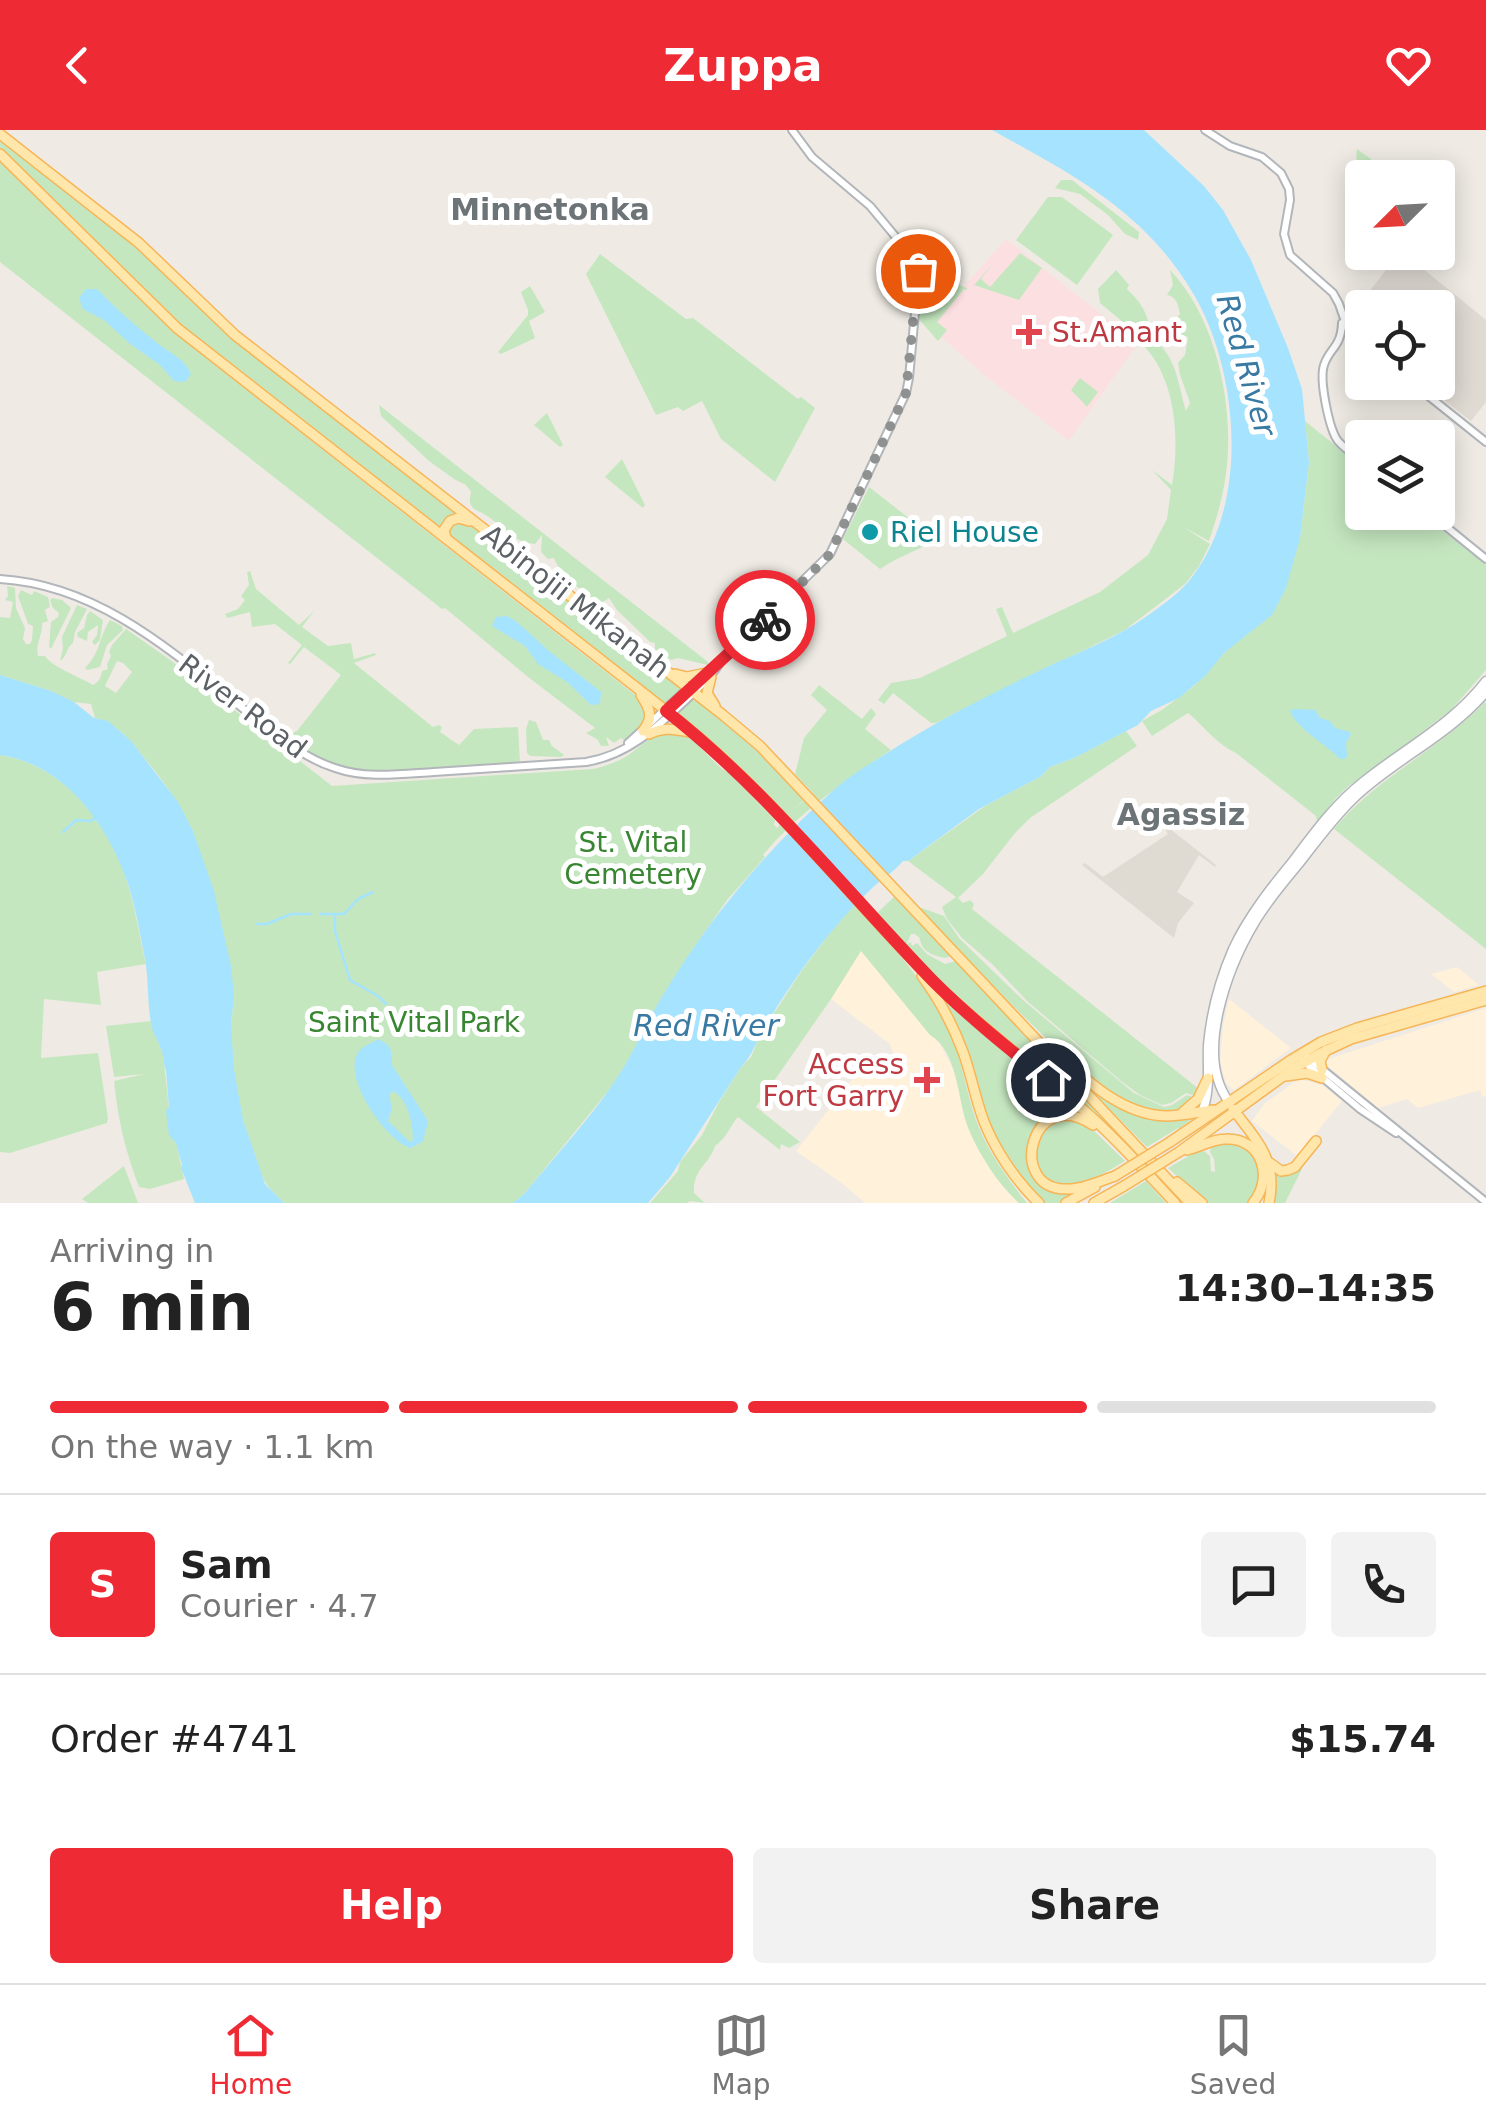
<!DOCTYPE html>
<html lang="en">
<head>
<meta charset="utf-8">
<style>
	body { margin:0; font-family:"DejaVu Sans",sans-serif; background:#f2f2f2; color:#222; height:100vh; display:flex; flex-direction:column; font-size:38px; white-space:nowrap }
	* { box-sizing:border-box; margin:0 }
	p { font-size:32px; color:#767676 }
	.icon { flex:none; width:55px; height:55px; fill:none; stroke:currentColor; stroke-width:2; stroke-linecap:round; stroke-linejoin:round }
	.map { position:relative; height:1073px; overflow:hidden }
	.panel { display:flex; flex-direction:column; background:#fff; flex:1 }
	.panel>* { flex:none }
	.needle { width:65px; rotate:246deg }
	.fabs { position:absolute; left:1345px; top:30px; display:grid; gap:20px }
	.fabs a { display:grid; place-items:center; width:110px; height:110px; border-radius:10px; background:#fff; box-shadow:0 5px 25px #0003; font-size:50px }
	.pin { position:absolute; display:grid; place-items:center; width:85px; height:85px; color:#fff; margin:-42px; border:5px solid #fff; border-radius:50%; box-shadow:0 2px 10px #0007 }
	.courier { position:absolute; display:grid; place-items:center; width:100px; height:100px; margin:-50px; border:8px solid #ee2b35; border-radius:50%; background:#fff; color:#222; box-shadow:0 2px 12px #0007 }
	.overview em { font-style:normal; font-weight:800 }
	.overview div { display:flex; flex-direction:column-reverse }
	.overview { display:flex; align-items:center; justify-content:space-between; height:170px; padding:0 50px }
	h1 { font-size:65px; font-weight:800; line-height:75px }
	.bar { display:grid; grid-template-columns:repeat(4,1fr); gap:15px 10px; align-content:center; height:120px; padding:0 50px }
	.bar i { height:12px; border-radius:8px; background:#e0e0e0 }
	.bar .current { background:#ee2b35 }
	.bar p { grid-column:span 4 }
	.line { display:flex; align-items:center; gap:25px; padding:0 50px; border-top:2px solid #e0e0e0 }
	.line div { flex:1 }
	.round { display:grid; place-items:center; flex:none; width:105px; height:105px; border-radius:10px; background:#f2f2f2 }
	.primary-button { display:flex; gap:20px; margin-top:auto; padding:20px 50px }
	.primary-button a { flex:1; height:115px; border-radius:10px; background:#ee2b35; color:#fff; font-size:40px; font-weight:800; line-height:115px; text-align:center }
	.primary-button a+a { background:#f2f2f2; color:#222 }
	header { display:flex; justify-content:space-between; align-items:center; height:130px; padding:0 50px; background:#ee2b35; color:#fff; font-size:45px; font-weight:800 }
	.dock { display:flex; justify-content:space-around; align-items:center; height:140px; border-top:2px solid #e0e0e0; background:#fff; font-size:28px; color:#767676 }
	.dock a { display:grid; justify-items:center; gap:5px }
	.dock .current { color:#ee2b35 }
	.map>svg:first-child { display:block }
</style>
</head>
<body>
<header><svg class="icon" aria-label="back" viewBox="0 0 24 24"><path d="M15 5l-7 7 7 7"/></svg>Zuppa<svg class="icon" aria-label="heart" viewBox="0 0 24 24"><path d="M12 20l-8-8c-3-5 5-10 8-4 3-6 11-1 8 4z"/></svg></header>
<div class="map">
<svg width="1486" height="1073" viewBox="0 0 1486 1073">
	<rect width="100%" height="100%" fill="#efebe4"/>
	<g fill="#fff1da">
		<path d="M861 820 937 909 956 944 964 986 971 1004 1005 1059 1019 1073H865L843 1054 796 1021 852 950 867 937 894 925 890 914 831 869Z"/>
		<path d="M1457 837 1479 855 1454 862 1431 844Z"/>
		<path d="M1229 869 1291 918 1234 960 1226 953 1220 932 1223 896Z"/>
		<path d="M1486 878V966L1482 967 1480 960 1418 978 1407 969 1378 978 1325 934V930Z"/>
		<path d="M1299 949 1322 955 1342 971 1297 1026 1252 991 1265 973Z"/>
	</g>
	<g fill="#dfdad2">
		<path d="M1395 128 1411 129 1486 190V272L1471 291 1422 253 1438 252V178H1362V206L1347 191Z"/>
		<path d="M1160 683 1170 699 1216 735 1215 737 1199 725 1177 762 1194 773 1178 793 1174 808 1082 735 1085 733 1103 747 1168 704 1157 685Z"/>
	</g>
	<path fill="#fce0e1" d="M1006 109 1138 213 1069 311 984 245 922 190 963 157Z"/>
	<g fill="#c5e7c0" fill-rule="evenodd">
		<path d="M0 6 138 114 203 178 462 384 442 401 195 208 151 169 57 73 0 19Z"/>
		<path d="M1357 19 1371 29V34H1376L1389 44C1369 53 1353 40 1357 19Z"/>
		<path d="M0 32C64 91 123 156 188 214L639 568 646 575 647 593 626 612 621 608 614 613 606 607 609 616H601L598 610 586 603 595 598 528 547 445 478 442 479 0 132Z"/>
		<path d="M1061 50H1072L1139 102 1138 110 1125 104 1108 85 1080 64 1055 58Z"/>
		<path d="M1048 67H1062L1113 105 1077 155 1016 110Z"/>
		<path d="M1020 123 1042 138 1019 170 974 155 994 133 981 149 990 157Z"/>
		<path d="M600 124 686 189 693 188 798 269 801 267 815 278 775 352 721 309 702 271 683 281 678 277 656 285 586 144Z"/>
		<path d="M1116 140 1129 155 1127 159C1140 171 1150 185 1149 203 1178 230 1176 246 1186 281L1190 273 1180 245 1178 233 1185 225 1188 207 1180 204 1176 189 1180 184C1178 175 1177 167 1167 165L1173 155 1170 140C1213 185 1230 260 1228 320 1227 352 1219 382 1209 411L1183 397 1210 414 1199 436 1185 454 1125 500 936 593H931L893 563 884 574 878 570 891 553 920 548 1007 506 996 479 1002 477 1013 503 1100 462 1148 425 1167 389 1171 360 1152 340 1172 355C1180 309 1176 246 1141 213L1143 209 1100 173 1098 159Z"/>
		<path d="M927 142 967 158V160L964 159 937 192 947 200 938 211 917 187 921 145Z"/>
		<path d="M530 156 545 182 529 191 535 208 501 224 498 222 528 185V180L521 162Z"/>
		<path d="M1080 248 1098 262 1087 277 1071 260Z"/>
		<path d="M379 275 708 532V535L678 528 671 530 655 519V513L650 512 617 480 609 468 600 474C583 460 564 451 554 428L548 429 541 422 542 405 535 414C513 413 505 397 487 386 485 384 475 380 473 378 468 372 470 369 471 362L466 355 454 349 429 331 381 286Z"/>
		<path d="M547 283 563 315 560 317 534 295Z"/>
		<path d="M1305 291 1362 337V382L1420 383 1486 435V540L1452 579 1354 654 1352 653 1337 667 1317 692 1316 686 1236 623C1216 614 1204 596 1188 583L1152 606 1142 591 1162 580 1194 556 1225 522 1268 486 1300 408 1309 331Z"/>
		<path d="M622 329 645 375 643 378 605 347Z"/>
		<path d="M869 357 937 410 893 431 880 439 843 409Z"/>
		<path d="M464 390 685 558 668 576 453 410 449 402 451 395Z"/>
		<path d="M250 441 256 459 299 495 314 481 302 497 328 516 351 513 354 529 375 523 376 525 354 533 433 597 439 595 442 597 440 602 459 615 474 599 518 597 520 633C496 635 473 635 449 637 385 643 347 650 290 612L292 603 297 601 341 545 304 517 290 534 288 533 302 515 275 494 252 497 250 482 227 488 225 484 238 479 245 470 241 466 249 455 247 442Z"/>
		<path d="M7 456 15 458 16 478 25 498 23 509 26 514H30L32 510 33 496 28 494 18 466 21 460 32 465 34 461 48 467 50 477 45 480 48 491 42 493C43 505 35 514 38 526H45C52 537 78 546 93 555 99 552 101 547 102 541L108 539 107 534 111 526 109 522 112 515 126 499 169 529 332 656 592 639C604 637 620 631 630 624 645 613 663 593 686 606 702 615 712 634 729 643L775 690 774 695 777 698 787 685 785 686 712 613 675 583 693 566C734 598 770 631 805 669L793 680 813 663 795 644 804 608 827 580 811 565 819 555 862 589 871 578 876 584 865 599 891 620C845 651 798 683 763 725L765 727 727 770 705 802 662 867 635 919 613 955 525 1063 513 1073H284C277 1066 269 1059 264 1050 243 1007 230 942 231 894 232 884 234 873 233 863 232 846 227 828 223 811 211 747 193 687 151 636 135 617 120 594 95 588L91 574 73 572 51 561 0 545V487L10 488 13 472 5 470 8 466ZM117 531 123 533 132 542 116 563 105 556Z"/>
		<path d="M52 468 62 470 71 478 51 519 49 517 51 492 58 487 59 483 53 478 50 470Z"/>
		<path d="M77 475 87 479 75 502 73 513C66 518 67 527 60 531L63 518 62 507Z"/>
		<path d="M90 481 103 490 100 510 95 515 92 512 97 505 98 495 88 502 87 511 78 507 77 503 84 498 87 485Z"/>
		<path d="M110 490 122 496 123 500 107 515 100 537 87 540 85 538C100 524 100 504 110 490Z"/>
		<path d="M1485 572 1486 573V819L1334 699C1377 647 1439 620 1485 572Z"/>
		<path d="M529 590 536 592 543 610H549L552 616 564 625 561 627 530 626 527 623 526 599Z"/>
		<path d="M1126 601 1137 616 1030 688 1015 703 983 744 958 768 963 773 970 770 974 774 972 779 1199 959 1202 952 1203 925 1202 956 1198 967 1186 963 1171 973 1162 975 1140 965 1121 951 1027 871 993 835 962 808 947 789 942 777 956 767 908 731 985 676 1040 647 1050 637 1074 628Z"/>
		<path d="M0 625C66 635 112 697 129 758 136 782 140 809 146 834L97 842 101 875 44 869 41 928 98 923 108 988 107 993 10 1023 0 1022Z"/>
		<path d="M896 765 951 826 945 828C935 826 924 823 921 813 917 804 923 811 915 804H911L907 814 911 812 912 816 917 813 927 824 945 834 956 831 1139 1022 1133 1026 927 841 875 785Z"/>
		<path d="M855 775C890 813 927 852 948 899 962 929 965 957 975 987 985 1018 1007 1048 1027 1073H1019C998 1054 980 1026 969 1000 957 972 959 922 930 905L861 821 831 869 756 977 800 1012 789 1018 781 1014 780 1020 738 987C729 997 727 1008 715 1016 709 1035 693 1038 694 1063L705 1073 690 1071 687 1073H650L678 1041 680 1032 702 1005 719 972 741 937 751 927 760 905 802 840 839 791Z"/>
		<path d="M916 776 944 786 959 808 1023 870 1134 963 1164 977 1172 975 1187 965 1195 968C1175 987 1157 985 1131 975 1108 966 1088 946 1069 929 1015 881 967 827 916 776Z"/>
		<path d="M937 860 986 904 1087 988 1058 985 1029 1017 1042 1052 1079 1061 1059 1073H1045L1026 1053 993 1003 985 984 974 939Z"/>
		<path d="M151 891 163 924 169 978 184 1049 150 1059 139 1057C125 1020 118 990 114 951L144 944 114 947 106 896Z"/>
		<path d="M1070 939 1127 979 1190 986 1193 988 1179 999 1178 998 1147 1017Z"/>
		<path d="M1070 989 1090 997 1125 1031C1109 1040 1092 1052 1074 1056 1028 1063 1019 994 1070 989Z"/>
		<path d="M1219 1013C1257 1015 1276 1041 1248 1073H1207L1168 1038 1194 1023 1204 1021 1210 1026 1211 1041 1215 1042 1214 1029 1210 1022 1211 1016Z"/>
		<path d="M1299 1034 1302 1039 1285 1073H1271L1273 1039Z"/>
		<path d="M124 1036 138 1073H88L82 1069Z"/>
		<path d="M1146 1051 1166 1073H1110Z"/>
	</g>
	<g fill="#a5e3ff" fill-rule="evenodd">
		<path d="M992 0H1144L1204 56 1223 80 1251 130 1288 218 1302 259 1309 332 1300 408 1286 458 1272 485 1225 522 1205 546 1179 568 1151 581 1138 595 1074 628 1050 637 1040 647 979 679 908 731H903C893 743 880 750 869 761 844 785 823 811 803 838 788 859 773 882 761 904 754 917 751 927 741 937L670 1047 648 1073H513L525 1063C555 1026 589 990 615 951 634 923 646 893 663 865 711 786 768 718 837 657 852 644 870 634 887 623 938 590 992 563 1047 537 1081 521 1117 508 1147 486 1161 476 1177 465 1188 452 1249 380 1240 251 1198 172 1183 144 1161 116 1138 95 1095 55 1042 28 992 0Z"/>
		<path d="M86 159H97C116 179 136 196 157 213 170 223 185 229 191 244L185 252 174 251 160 235 129 213 104 190 83 179 79 168Z"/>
		<path d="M507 486 517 492 549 521 601 562 600 574 591 575 567 552 538 534 525 516 492 496 496 487Z"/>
		<path d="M0 545 51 561 74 572 94 588 108 591 131 611 178 672 193 701 214 761 231 836 234 866 231 895 234 940 243 990 265 1054 284 1073H195L181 1038 182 1035 176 1013 169 1005 166 981 169 977 166 941C163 934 164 926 161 919 159 912 154 905 152 898 147 876 149 851 145 829 140 805 136 778 128 754 108 695 66 635 0 625Z"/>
		<path d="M1294 579 1315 580 1320 588 1330 591 1335 598 1350 602 1351 604 1346 613 1347 626 1345 629H1340C1326 614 1297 599 1290 581Z"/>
		<path d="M379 909 388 915 391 921 392 935 428 991 423 1011 411 1018C387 1012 340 946 359 921 363 916 373 912 379 909ZM393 961C408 969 413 994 413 1010L410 1012 388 991 392 978 389 965Z"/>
	</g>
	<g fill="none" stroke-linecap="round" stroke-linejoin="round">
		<g stroke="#a5e3ff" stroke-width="2.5">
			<path d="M63 702 76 690 91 691 95 688"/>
			<path d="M320 784H344L358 769 373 762"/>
			<path d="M335 785V801L350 850 378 866 386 874"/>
			<path d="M257 794H267L291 784H310"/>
		</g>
		<g stroke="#b2b6ba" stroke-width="10">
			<g id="tertiary">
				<path d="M1205 0 1230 16 1262 27 1281 43 1289 59 1290 70 1284 104 1290 125 1333 163 1339 174 1348 200 1362 214"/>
				<path d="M1342 193C1341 218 1330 217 1324 235 1319 250 1329 299 1338 311 1345 319 1354 325 1362 331"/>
				<path d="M1411 252 1486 312"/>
				<path d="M1428 382 1486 429"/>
				<path d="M0 449C101 455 176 525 251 585 277 605 303 628 335 638 366 649 401 644 434 642 485 639 535 635 586 632 629 625 657 597 687 569 699 557 711 548 720 533"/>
				<path d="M718 534 830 424 906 263 909 248 918 150 915 130 870 76 812 27 792 0"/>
				<path d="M628 613 704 544"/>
				<path d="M1307 927 1486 1072"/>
				<path d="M1303 931 1360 979 1396 1003"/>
			</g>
		</g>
		<g stroke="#b1b5ba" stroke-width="11">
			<g id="secondary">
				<path d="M1229 972C1194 925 1228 837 1255 792 1268 770 1285 751 1301 731 1318 709 1335 686 1355 667 1398 627 1446 608 1486 562"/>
				<path d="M1202 982C1211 961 1207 938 1208 915 1211 882 1220 849 1233 819 1248 787 1270 759 1293 731 1314 703 1335 674 1363 652 1405 618 1452 595 1486 551"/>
			</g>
		</g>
		<g stroke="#f6b557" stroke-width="12">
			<g id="primary">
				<path d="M0 4 139 113 235 205 723 585 760 616 1190 1073"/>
				<path d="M0 24 177 198 674 587C774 666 850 769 940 858 984 900 1033 936 1079 976 1113 1005 1144 1040 1175 1073"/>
				<path d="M446 408 444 400 450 391 458 388 469 391"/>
				<path d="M675 544 687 547 706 543"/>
				<path d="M711 547 707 563 715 576"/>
				<path d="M641 565C650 579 654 587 643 601"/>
				<path d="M649 604C664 597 674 599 690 602"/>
				<path d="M922 846C939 869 953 895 963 922 971 944 975 967 983 989 994 1019 1016 1051 1039 1073"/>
				<path d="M1047 914C1080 944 1118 985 1166 986 1182 986 1198 982 1213 980"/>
				<path d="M1322 940 1320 931 1326 920"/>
				<path d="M1286 946 1307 943 1322 948"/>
				<path d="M1233 979C1257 1011 1278 1030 1269 1073"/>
				<path d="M1182 983 1198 969 1208 948"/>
				<path d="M1093 995C1031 953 1005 1061 1068 1059 1084 1059 1100 1051 1115 1046"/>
				<path d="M1170 1012 1291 930 1321 912 1357 898 1486 861"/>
				<path d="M1187 1020C1200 1017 1212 1009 1226 1009 1262 1008 1274 1048 1253 1073"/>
				<path d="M1179 1022 1293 939 1321 923 1351 909 1486 870"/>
				<path d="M1270 1033 1281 1041 1288 1040 1295 1037 1316 1011"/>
				<path d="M1177 1052 1202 1073"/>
				<path d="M1066 1073 1095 1057"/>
				<path d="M1094 1073 1124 1056"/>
			</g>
		</g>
		<use href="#tertiary" stroke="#fff" stroke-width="6"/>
		<use href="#secondary" stroke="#fff" stroke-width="8"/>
		<use href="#primary" stroke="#ffe6aa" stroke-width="9"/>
		<g stroke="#f6b557" stroke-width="12" stroke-linecap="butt">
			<g id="primary-bridge">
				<path d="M1115 1046 1170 1012"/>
				<path d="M1124 1056 1179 1022"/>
			</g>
		</g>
		<use href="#primary-bridge" stroke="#ffe6aa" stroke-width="9"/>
	</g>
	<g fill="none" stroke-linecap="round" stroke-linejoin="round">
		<path stroke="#8f9191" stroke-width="10" stroke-dasharray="0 18" d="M765 490 830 424 906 263 918 141"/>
		<path stroke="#ee2b35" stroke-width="12" d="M765 490 666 581C766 659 845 760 933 851 969 887 1009 919 1048 950"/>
	</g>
	<g fill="#e0444e" stroke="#fff" stroke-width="4">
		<path d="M1024 187h10v10h10v10h-10v10h-10v-10h-10v-10h10z"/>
		<path d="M922 935h10v10h10v10h-10v10h-10v-10h-10v-10h10z"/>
	</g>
	<circle fill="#0f9aa8" stroke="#fff" stroke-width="4" cx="870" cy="402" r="10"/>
	<g text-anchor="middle" stroke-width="10" stroke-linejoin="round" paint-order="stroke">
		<g font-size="28" fill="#be3a42" stroke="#fff" text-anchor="start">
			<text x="1052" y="212">St.Amant</text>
			<text x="904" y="944" text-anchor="end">Access<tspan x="904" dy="32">Fort Garry</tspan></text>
		</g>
		<g font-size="28" fill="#0d838f" stroke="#fff" text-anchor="start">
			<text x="890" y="412">Riel House</text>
		</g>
		<g font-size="28" fill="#5c6165" stroke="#fff">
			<text transform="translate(576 471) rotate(38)" y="10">Abinojii Mikanah</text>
			<text transform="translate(243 576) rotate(37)" y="10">River Road</text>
		</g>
		<g font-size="28" fill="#398632" stroke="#fff">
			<text x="633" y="722">St. Vital<tspan x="633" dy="32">Cemetery</tspan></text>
			<text x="414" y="902">Saint Vital Park</text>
		</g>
		<g font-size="30" font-weight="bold" fill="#6d7477" stroke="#fff">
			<text x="550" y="90">Minnetonka</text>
			<text x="1181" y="695">Agassiz</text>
		</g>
		<g font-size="30" font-style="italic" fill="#397aa3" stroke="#fff">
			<text transform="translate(1246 235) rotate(74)" y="10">Red River</text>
			<text x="706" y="906">Red River</text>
		</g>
	</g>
</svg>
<div class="fabs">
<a><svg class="needle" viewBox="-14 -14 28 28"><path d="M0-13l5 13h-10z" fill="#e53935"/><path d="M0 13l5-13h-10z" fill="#767676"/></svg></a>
<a><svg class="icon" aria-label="locate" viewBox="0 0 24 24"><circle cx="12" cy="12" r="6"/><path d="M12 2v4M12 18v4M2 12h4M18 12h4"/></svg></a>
<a><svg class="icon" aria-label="layers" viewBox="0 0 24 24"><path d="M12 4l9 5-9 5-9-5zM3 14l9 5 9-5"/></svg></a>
</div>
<div class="pin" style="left:918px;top:141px;background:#ea580c"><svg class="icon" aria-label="bag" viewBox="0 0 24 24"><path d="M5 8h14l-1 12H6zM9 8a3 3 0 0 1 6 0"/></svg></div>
<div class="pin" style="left:1048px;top:950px;background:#1f2937"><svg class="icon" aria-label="home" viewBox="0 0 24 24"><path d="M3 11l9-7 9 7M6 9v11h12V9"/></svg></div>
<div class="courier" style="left:765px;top:490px"><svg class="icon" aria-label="bike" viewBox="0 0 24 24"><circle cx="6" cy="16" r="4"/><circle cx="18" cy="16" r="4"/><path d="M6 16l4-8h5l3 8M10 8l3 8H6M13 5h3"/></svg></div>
</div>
<section class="panel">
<div class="overview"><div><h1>6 min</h1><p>Arriving in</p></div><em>14:30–14:35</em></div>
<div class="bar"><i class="current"></i><i class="current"></i><i class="current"></i><i></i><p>On the way · 1.1 km</p></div>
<div class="line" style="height:180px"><b class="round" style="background:#ee2b35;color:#fff">S</b><div><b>Sam</b><p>Courier · 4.7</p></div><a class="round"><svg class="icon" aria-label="chat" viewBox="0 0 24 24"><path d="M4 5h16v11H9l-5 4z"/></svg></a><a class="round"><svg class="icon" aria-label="phone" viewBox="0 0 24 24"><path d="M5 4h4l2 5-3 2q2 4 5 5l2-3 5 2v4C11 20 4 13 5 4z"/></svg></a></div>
<div class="line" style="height:130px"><div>Order #4741</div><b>$15.74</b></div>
<div class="primary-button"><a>Help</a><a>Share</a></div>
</section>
<nav class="dock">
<a class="current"><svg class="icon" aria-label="home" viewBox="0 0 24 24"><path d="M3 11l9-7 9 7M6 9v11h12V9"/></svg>Home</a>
<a><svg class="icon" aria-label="map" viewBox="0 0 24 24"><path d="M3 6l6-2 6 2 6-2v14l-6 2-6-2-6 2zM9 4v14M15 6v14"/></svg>Map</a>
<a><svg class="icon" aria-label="saved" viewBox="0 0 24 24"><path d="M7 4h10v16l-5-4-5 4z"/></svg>Saved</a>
</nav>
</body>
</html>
